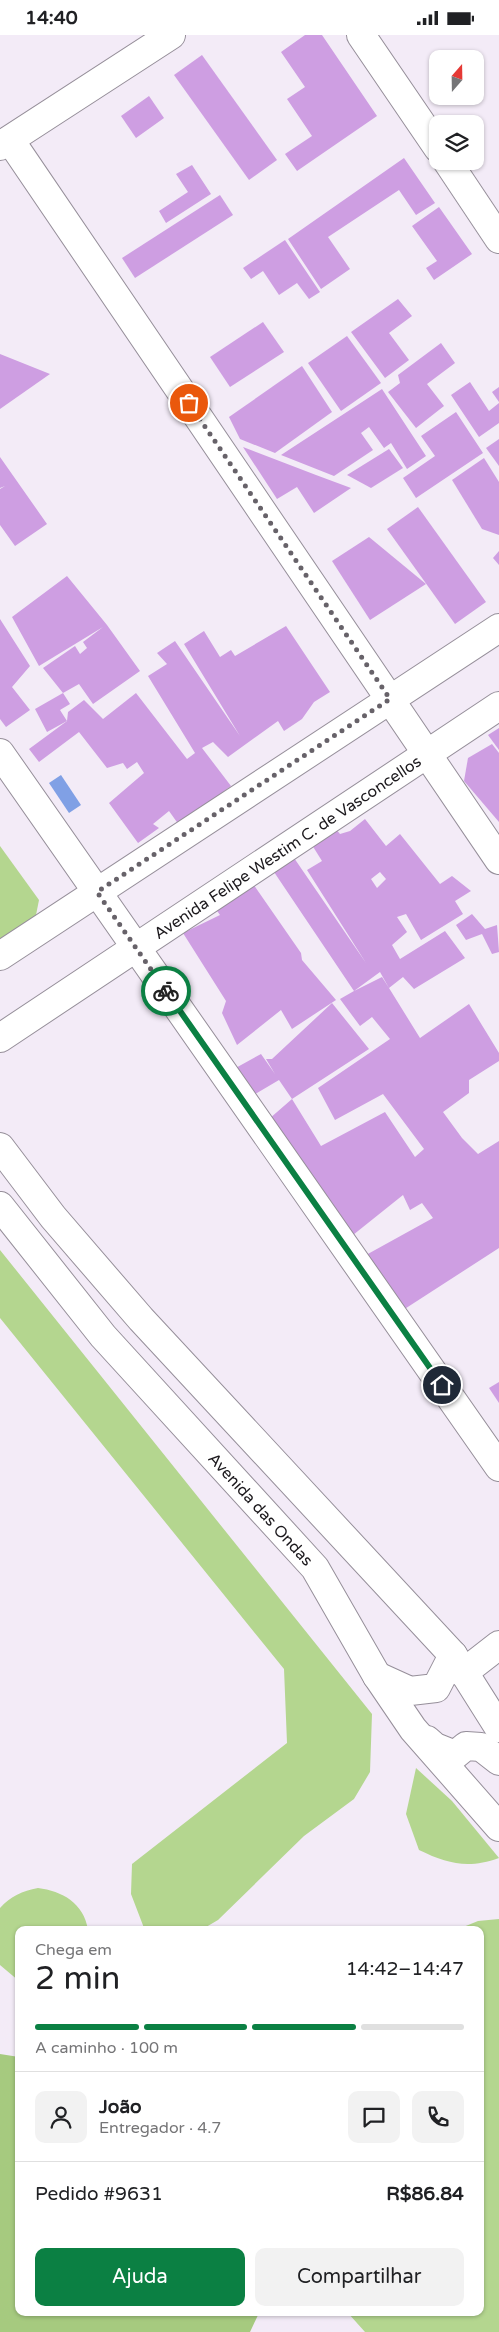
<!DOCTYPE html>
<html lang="pt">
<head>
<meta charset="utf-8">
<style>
	body { margin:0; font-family:"Varela Round",sans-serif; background:#f2f2f2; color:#202124; height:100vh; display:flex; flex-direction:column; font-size:19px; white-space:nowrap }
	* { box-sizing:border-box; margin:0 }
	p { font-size:16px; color:#757577 }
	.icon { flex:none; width:28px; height:28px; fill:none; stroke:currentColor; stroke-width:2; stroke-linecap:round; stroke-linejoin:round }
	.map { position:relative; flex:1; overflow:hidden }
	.panel { position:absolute; left:15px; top:1891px; width:469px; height:390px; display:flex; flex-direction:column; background:#fff; border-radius:10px; box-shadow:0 1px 4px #0004 }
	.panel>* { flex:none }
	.needle { width:32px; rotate:20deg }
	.fabs { position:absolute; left:429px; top:15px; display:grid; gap:10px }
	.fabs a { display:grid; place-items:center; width:55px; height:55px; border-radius:10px; background:#fff; box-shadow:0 1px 4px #0004; font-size:25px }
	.pin { position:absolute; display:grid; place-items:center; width:42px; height:42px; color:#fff; margin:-21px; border:2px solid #fff; border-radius:50%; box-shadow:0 1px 5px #0007 }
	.courier { position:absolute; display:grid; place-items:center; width:50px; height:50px; margin:-25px; border:4px solid #0b8043; border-radius:50%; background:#fff; color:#222; box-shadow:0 1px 6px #0007 }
	.headline em { font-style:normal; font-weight:600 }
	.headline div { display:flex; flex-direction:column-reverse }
	.headline { display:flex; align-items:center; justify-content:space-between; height:85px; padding:0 20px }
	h1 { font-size:32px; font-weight:600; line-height:38px }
	.bar { display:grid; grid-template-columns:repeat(4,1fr); gap:8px 5px; align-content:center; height:60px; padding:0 20px }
	.bar i { height:6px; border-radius:4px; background:#e0e0e0 }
	.bar .on { background:#0b8043 }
	.bar p { grid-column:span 4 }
	.line { display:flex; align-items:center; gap:12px; padding:0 20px; border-top:1px solid #e0e0e0 }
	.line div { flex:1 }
	.round { display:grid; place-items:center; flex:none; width:52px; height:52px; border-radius:10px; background:#f2f2f2 }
	.button { display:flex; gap:10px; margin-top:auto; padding:10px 20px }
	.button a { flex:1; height:58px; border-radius:10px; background:#0b8043; color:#fff; font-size:20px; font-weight:600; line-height:58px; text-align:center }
	.button a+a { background:#f2f2f2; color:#202124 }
	.status { display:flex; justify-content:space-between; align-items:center; height:35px; padding:0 25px; background:#fff; direction:ltr }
	.status svg { height:14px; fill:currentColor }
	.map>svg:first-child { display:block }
</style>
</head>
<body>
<div class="status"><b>14:40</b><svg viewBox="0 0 49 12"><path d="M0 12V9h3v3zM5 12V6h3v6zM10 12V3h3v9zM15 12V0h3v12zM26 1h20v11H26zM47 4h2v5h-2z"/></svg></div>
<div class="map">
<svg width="499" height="2297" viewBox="0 0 499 2297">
	<rect width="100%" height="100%" fill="#f3ebf7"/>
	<g fill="#b4d68f">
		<path d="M0 811 39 865 31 905 0 921Z"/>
		<path d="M0 1215 372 1679 370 1737 354 1764 304 1801 218 1885 201 1895H152L144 1893 131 1859 132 1829 287 1708 284 1634 0 1283Z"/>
		<path d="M416 1733 452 1766 499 1823C468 1834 448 1829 419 1815L406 1779Z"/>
		<path d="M38 1853C62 1856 84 1868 88 1895H19V1946L0 1930V1873C11 1861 22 1856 38 1853Z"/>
		<path d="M499 1884V2297H365L348 2278H480V2005L484 2001 480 1994V1895H456L478 1886Z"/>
	</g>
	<path fill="#a6ca7f" d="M0 2019 19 2022V2278H259L250 2297H0Z"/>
	<path fill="#80a0e5" d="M61 740 81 770 69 778 49 748Z"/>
	<g fill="#ce9ee2" fill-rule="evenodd">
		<path d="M305 0H322L377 81 297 136 285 119 312 101 287 64 305 52 281 17Z"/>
		<path d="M202 20 277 125 249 145 174 40Z"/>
		<path d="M149 61 164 83 136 103 121 81Z"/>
		<path d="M404 123 435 168 416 180 399 155 328 202 350 234 321 254 288 204Z"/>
		<path d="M192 130 211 159 166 188 159 176 188 157 176 139Z"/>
		<path d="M220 160 233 180 135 243 122 223Z"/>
		<path d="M439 172 472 219 434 245 426 233 437 226 412 191Z"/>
		<path d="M285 205 320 257 309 264 297 248 279 260 263 236 251 244 243 233Z"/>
		<path d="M398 264 412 281 389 298 409 325 385 343 351 297Z"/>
		<path d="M263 287 284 317 230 352 210 322Z"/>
		<path d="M347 301 381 348 341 376 308 328Z"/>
		<path d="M441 308 455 328 427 349 444 371 416 393 388 357 400 348 398 340Z"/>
		<path d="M0 319 50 339 0 374Z"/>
		<path d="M302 331 332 377 275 418 240 404 229 382Z"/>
		<path d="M470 347 489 376 499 368V388L479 402 451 360Z"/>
		<path d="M499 352V367L492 357Z"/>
		<path d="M382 354 426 421 407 434 391 408 384 413 369 392 361 398 373 415 334 441 281 420Z"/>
		<path d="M456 377 483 418 416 463 403 443 435 421 421 401Z"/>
		<path d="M499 404V431L486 413Z"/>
		<path d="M243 412 316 440 351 453 314 478 297 452 277 464Z"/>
		<path d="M389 414 403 433 371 453 347 440Z"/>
		<path d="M0 422 47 489 15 511 0 490V454L5 451 0 453Z"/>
		<path d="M484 423 499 447V500L482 494 452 445Z"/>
		<path d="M418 472 486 567 455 589 387 494Z"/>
		<path d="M369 502 426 549 370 585 332 526Z"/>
		<path d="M499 516V530L493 523Z"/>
		<path d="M67 541 107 590 140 636 93 669 79 649 63 658 43 633 75 611 80 619 87 613 83 607 103 592 39 631 12 582Z"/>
		<path d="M0 584 30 631 12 652 30 675 6 692 0 684Z"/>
		<path d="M286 591 330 657 314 667 302 684 284 696 278 686 228 722 213 707 202 713 231 751 179 790 169 776 153 789 159 793 138 808 109 768 144 738 137 727 127 734 123 728 107 733 79 697 39 727 29 714 67 686 68 677 84 665 103 684 136 658 187 724 195 718 148 641 167 629 157 618 175 606 240 701 184 609 204 596 220 622 231 615 235 621Z"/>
		<path d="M63 658 70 669 60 675 67 686 47 697 35 674Z"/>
		<path d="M499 693V715L488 700Z"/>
		<path d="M492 709 499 718V787L464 746 468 723Z"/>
		<path d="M365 784 386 811 400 799 440 849 452 841 471 856 455 866 463 879 421 905 406 879 397 882 407 897 392 910 400 924 445 896 465 923 414 954 403 942 389 953 420 1003 469 969 499 1018V1026L469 1045V1058L443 1077 462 1103 478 1119 499 1106V1213L400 1277 366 1220 433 1183 422 1168 410 1175 403 1160 348 1204 269 1084 292 1064 321 1111 385 1077 415 1122 424 1114 383 1059 335 1085 318 1053 390 1004 372 982 360 991 340 964 354 956 272 834 292 820 366 928 307 835 322 826 312 810 335 793 340 799 350 796ZM380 837 386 844 377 853 371 844ZM380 937 389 953 382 942 354 956Z"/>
		<path d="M251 846 301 918 302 925 336 965 292 994 281 975 237 1010 222 978 226 966 183 898 220 880 215 873Z"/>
		<path d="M472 879 485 894 497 890 499 917 492 919 482 899 466 905 456 890Z"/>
		<path d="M332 968 369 1014 292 1064 279 1045 250 1062 232 1035 261 1019 275 1039 266 1024H272Z"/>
		<path d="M499 1347V1368L489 1353Z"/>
	</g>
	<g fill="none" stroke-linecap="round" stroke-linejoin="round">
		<g stroke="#968f9a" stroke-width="30">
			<g id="minor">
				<path d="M361 0 438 113"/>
				<path d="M10 105 499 825"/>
				<path d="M0 111 171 0"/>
				<path d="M447 126 499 204"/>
				<path d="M0 718 499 1432"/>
				<path d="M0 921 499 593"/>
				<path id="s1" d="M0 1003 499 671"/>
				<path d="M0 1112 53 1182 141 1284 453 1620 499 1693"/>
				<path id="s2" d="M0 1171 103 1301 315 1533 377 1641 413 1694 499 1792"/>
				<path d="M463 1638 499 1610"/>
				<path d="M377 1641 410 1656 436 1653 453 1620"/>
				<path d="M427 1705 435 1712 455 1720 466 1711 481 1712 499 1726"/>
			</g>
		</g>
		<use href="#minor" stroke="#fff" stroke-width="28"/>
	</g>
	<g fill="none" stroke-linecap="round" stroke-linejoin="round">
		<path stroke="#676269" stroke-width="5" stroke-dasharray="0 9" d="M166 956 97 857 390 664 189 368"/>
		<path stroke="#0b8043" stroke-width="6" d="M166 956 442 1350"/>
	</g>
	<g text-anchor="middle" stroke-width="4.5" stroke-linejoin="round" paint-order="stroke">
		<g font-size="16" fill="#1c191d" stroke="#f3ebf7">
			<text dy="6" stroke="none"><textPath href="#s1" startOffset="345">Avenida Felipe Westim C. de Vasconcellos</textPath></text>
			<text dy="6" stroke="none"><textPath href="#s2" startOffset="400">Avenida das Ondas</textPath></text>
		</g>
	</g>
</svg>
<div class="fabs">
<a><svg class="needle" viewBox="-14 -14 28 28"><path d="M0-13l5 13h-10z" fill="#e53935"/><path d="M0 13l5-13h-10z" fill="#757577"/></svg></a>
<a><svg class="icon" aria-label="layers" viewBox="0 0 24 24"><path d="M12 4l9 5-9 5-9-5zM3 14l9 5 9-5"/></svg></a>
</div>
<div class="pin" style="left:189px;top:368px;background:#ea580c"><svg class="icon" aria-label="bag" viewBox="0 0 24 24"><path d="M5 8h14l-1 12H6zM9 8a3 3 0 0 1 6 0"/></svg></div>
<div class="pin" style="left:442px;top:1350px;background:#1f2937"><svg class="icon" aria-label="home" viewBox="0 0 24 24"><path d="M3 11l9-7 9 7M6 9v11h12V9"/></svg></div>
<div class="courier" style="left:166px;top:956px"><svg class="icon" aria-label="bike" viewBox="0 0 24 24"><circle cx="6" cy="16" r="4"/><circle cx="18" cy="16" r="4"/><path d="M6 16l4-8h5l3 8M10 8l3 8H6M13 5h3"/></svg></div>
<section class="panel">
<div class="headline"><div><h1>2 min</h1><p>Chega em</p></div><em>14:42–14:47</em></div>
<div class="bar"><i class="on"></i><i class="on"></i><i class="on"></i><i></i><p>A caminho · 100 m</p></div>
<div class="line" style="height:90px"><a class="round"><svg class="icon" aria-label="person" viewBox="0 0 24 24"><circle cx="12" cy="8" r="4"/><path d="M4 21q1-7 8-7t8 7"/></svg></a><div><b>João</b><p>Entregador · 4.7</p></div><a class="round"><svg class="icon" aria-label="chat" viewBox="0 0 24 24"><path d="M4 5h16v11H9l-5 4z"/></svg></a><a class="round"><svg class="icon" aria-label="phone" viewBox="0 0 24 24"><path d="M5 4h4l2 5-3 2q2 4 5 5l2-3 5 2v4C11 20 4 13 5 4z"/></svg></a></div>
<div class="line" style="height:65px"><div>Pedido #9631</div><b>R$86.84</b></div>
<div class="button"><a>Ajuda</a><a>Compartilhar</a></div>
</section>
</div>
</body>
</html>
